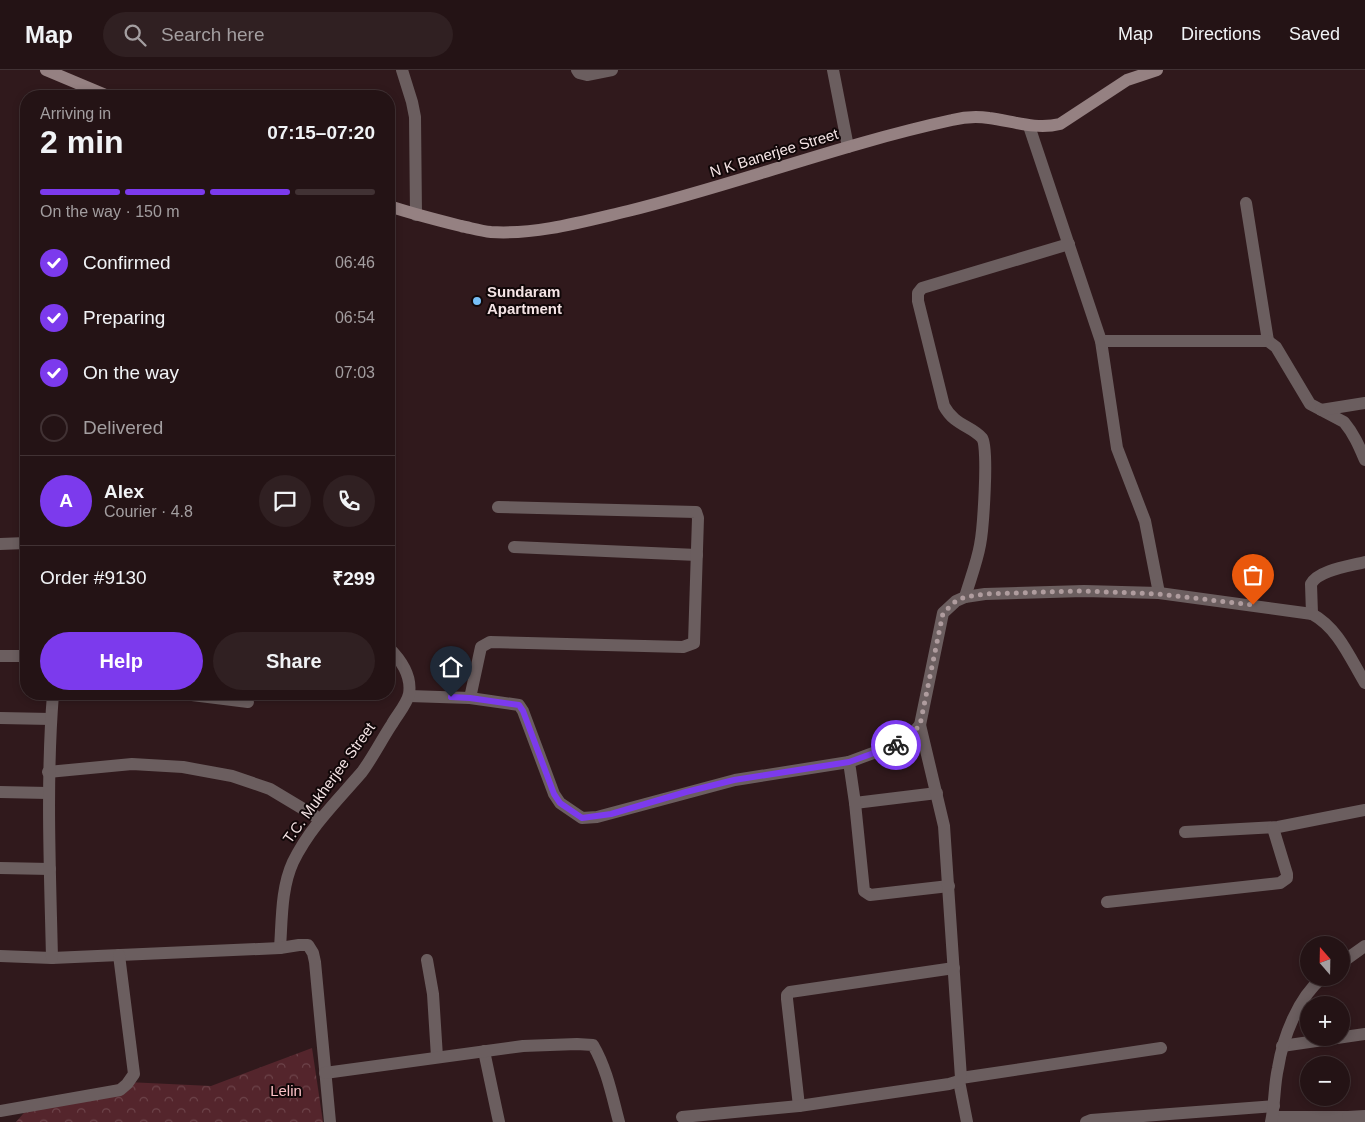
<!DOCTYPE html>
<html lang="en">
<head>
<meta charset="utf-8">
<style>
	body { margin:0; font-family:Helvetica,sans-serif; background:#302022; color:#f1f3f6; height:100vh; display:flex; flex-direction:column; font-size:19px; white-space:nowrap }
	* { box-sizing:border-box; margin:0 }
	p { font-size:16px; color:#a39ea0 }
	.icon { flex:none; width:28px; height:28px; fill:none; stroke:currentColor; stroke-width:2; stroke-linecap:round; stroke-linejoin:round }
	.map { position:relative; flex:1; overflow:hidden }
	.drawer { position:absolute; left:20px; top:20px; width:375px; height:610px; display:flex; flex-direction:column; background:#241315; border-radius:20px; box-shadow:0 2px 8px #0003,0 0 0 1px #413234 }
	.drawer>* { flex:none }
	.needle { width:32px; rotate:340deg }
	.buttons { position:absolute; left:1300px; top:866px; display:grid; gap:10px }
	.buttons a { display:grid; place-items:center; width:50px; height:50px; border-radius:50%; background:#241315; box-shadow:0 2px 8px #0003,0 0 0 1px #413234; font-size:25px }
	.pin { position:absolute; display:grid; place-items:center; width:42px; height:42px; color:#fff; margin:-51px -21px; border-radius:50% 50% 50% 0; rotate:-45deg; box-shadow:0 0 5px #0007 }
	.pin .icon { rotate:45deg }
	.courier { position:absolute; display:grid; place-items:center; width:50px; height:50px; margin:-25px; border:4px solid #7c3aed; border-radius:50%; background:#fff; color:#222; box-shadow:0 1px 6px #0007 }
	.headline em { font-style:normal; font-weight:800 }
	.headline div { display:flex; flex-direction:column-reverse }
	.headline { display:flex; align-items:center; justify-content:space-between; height:85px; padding:0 20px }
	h1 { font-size:32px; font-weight:800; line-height:38px }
	.bar { display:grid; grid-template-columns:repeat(4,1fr); gap:8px 5px; align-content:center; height:60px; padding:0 20px }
	.bar i { height:6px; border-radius:4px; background:#413234 }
	.bar .active { background:#7c3aed }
	.bar p { grid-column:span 4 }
	.line { display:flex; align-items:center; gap:12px; padding:0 20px; border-top:1px solid #413234 }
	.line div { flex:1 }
	.round { display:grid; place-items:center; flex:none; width:52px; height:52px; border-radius:26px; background:#302022 }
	ol { padding:0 20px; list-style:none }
	li { display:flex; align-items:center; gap:15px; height:55px }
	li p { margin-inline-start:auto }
	li .icon { padding:5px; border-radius:50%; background:#7c3aed; color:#fff; stroke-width:4 }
	li:last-child { color:#a39ea0 }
	li i { width:28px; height:28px; border:2px solid #413234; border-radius:50% }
	.action { display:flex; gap:10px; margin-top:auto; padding:10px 20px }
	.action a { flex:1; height:58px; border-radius:30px; background:#7c3aed; color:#fff; font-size:20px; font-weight:800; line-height:58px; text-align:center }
	.action a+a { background:#302022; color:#f1f3f6 }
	header { display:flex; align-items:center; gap:30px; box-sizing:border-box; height:70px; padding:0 25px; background:#241315; border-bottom:1px solid #413234 }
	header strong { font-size:24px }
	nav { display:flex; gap:28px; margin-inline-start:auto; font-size:18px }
	.search { width:350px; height:45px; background:#302022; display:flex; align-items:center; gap:12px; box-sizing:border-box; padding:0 18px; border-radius:28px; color:#a39ea0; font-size:19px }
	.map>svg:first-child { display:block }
</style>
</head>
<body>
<header>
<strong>Map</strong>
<div class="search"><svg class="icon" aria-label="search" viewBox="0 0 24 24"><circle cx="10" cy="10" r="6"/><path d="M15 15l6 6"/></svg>Search here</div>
<nav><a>Map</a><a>Directions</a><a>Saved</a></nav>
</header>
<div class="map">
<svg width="1365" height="1052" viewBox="0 0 1365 1052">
	<defs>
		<pattern id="forest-crowns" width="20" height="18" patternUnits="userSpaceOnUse" patternTransform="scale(1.25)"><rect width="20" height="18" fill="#54252c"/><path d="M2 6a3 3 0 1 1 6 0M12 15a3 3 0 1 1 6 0" fill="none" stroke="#6d444a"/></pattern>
	</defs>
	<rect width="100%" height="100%" fill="#30191c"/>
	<path fill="url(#forest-crowns)" d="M312 978 323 1052H16L29 1037 127 1012 211 1016Z"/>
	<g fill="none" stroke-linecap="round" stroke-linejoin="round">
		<g stroke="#6b5e5f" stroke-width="12">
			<path d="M402 0 412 32 415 47 416 145"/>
			<path d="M577 0 579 3 587 5 612 0"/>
			<path d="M833 0 848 77"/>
			<path d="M1029 56 1101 271 1117 378 1145 451 1159 523"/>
			<path d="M1246 133 1268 271"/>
			<path d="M1101 271H1268L1276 277 1310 334 1344 352C1354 364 1359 376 1365 390"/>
			<path d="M1321 340 1365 333"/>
			<path d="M0 474 26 473"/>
			<path d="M514 477 697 485"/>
			<path d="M965 527C970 510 977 492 980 475 983 460 989 377 982 368 970 355 955 356 944 336L918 231V223L922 218 1069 174"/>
			<path d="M1312 544 1311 514C1318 500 1350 496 1365 492"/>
			<path d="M0 586H26"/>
			<path d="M184 624 248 632"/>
			<path d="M409 626 470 628 519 635 523 641 554 724 560 733 582 748 597 747 735 710 849 692"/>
			<path d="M470 628 481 577 490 572 683 577 694 573 698 448 696 442 498 437"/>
			<path d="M0 648 51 649"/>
			<path d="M48 702 132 694 183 697 232 706 270 719 320 749"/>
			<path d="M0 722 48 723"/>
			<path d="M855 733 937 723"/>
			<path d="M1185 762 1278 757 1365 740"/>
			<path d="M0 798 50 799"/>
			<path d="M949 816 870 825 864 821 855 733 849 692 903 672 913 663 920 655 943 543 956 531 965 527 985 524 1084 521 1159 523 1312 544C1338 558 1350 588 1365 613"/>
			<path d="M1107 832 1280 813 1287 808V804L1273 758"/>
			<path d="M280 878C282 850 281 818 293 792 310 757 337 731 362 702 373 687 382 669 392 654 397 645 407 634 409 624 412 606 401 590 389 578"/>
			<path d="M0 886 52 888 280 878 299 875H308L313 883 315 892 330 1052"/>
			<path d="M52 888C50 800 46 712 53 624"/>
			<path d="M427 890 433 924 437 987"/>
			<path d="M1341 893 1365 876"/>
			<path d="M1282 976 1365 964"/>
			<path d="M484 981 499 1052"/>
			<path d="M325 1003 523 976 577 974 593 975C607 999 612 1026 619 1052"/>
			<path d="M961 1008 1161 978"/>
			<path d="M959 1011 967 1052"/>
			<path d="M799 1036 787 929V925L790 922 954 898"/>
			<path d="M0 1041 120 1020 127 1014 134 1004 119 885"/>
			<path d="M682 1047 799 1036 949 1014 959 1011 961 1008 944 756 920 655"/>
			<path d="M1273 1047H1348L1353 1052"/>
			<path d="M1348 1047 1365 1046"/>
			<path d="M1086 1052 1091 1050 1274 1036"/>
			<path d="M1271 1052C1275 1034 1274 1015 1278 998 1283 967 1298 928 1322 908"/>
		</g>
		<g stroke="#958182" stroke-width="12">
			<path d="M46 0 108 26"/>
			<path d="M389 136C413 144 437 150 461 156 471 158 481 161 491 162 536 165 585 151 628 141 737 114 842 74 952 50 964 47 976 46 989 48 1012 51 1036 60 1060 54L1127 10 1157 0"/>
		</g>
	</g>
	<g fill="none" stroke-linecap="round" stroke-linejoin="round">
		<path stroke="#af9c9e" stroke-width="5" stroke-dasharray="0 9" d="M896 675 908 668 920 655 943 543 956 531 965 527 985 524 1044 522 1084 521 1159 524 1253 535"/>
		<path stroke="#7c3aed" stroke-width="6" d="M451 627 470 628 519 635 523 641 554 724 560 733 582 748 611 744 686 722 734 710 849 692 896 675"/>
	</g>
	<circle fill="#77bff7" stroke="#110708" stroke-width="2" cx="477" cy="231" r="5"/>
	<g text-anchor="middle" stroke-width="4" stroke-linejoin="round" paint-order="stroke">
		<g font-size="15" fill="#f4e3e4" stroke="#110708">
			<text transform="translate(774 83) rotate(-17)" y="5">N K Banerjee Street</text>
			<text transform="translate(329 713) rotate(-54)" y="5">T.C. Mukherjee Street</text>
		</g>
		<g font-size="15" font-weight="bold" fill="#f4e3e4" stroke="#110708" text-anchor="start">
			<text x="487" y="227">Sundaram<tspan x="487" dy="17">Apartment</tspan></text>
		</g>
		<g font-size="15" fill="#fbc0c6" stroke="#110708">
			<text x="286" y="1026">Lelin</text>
		</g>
	</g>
</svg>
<div class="buttons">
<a><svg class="needle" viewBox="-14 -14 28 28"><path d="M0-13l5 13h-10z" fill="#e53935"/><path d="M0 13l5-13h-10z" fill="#a39ea0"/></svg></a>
<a>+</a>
<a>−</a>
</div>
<div class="pin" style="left:1253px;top:535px;background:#ea580c"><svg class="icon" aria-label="bag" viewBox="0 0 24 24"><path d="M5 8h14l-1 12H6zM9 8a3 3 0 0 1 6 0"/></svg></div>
<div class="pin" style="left:451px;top:627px;background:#1f2937"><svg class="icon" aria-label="home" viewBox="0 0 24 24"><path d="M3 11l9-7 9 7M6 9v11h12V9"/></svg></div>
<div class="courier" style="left:896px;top:675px"><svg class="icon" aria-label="bike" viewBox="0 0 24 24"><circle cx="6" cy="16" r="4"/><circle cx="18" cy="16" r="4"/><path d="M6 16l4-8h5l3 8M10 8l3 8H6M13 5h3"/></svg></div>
<section class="drawer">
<div class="headline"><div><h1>2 min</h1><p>Arriving in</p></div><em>07:15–07:20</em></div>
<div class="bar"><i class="active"></i><i class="active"></i><i class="active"></i><i></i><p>On the way · 150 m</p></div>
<ol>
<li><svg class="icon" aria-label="check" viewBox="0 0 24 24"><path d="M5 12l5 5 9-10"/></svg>Confirmed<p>06:46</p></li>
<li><svg class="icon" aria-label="check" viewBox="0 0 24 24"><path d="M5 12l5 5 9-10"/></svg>Preparing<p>06:54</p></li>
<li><svg class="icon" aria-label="check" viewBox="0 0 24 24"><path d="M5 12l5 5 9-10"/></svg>On the way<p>07:03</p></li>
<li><i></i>Delivered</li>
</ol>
<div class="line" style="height:90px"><b class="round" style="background:#7c3aed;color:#fff">A</b><div><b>Alex</b><p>Courier · 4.8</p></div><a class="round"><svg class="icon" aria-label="chat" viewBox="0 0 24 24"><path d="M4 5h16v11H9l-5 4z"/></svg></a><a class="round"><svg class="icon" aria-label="phone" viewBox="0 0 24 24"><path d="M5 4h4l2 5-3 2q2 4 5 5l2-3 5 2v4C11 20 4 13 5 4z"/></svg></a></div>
<div class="line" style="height:65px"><div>Order #9130</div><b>₹299</b></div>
<div class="action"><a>Help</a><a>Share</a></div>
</section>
</div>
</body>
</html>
